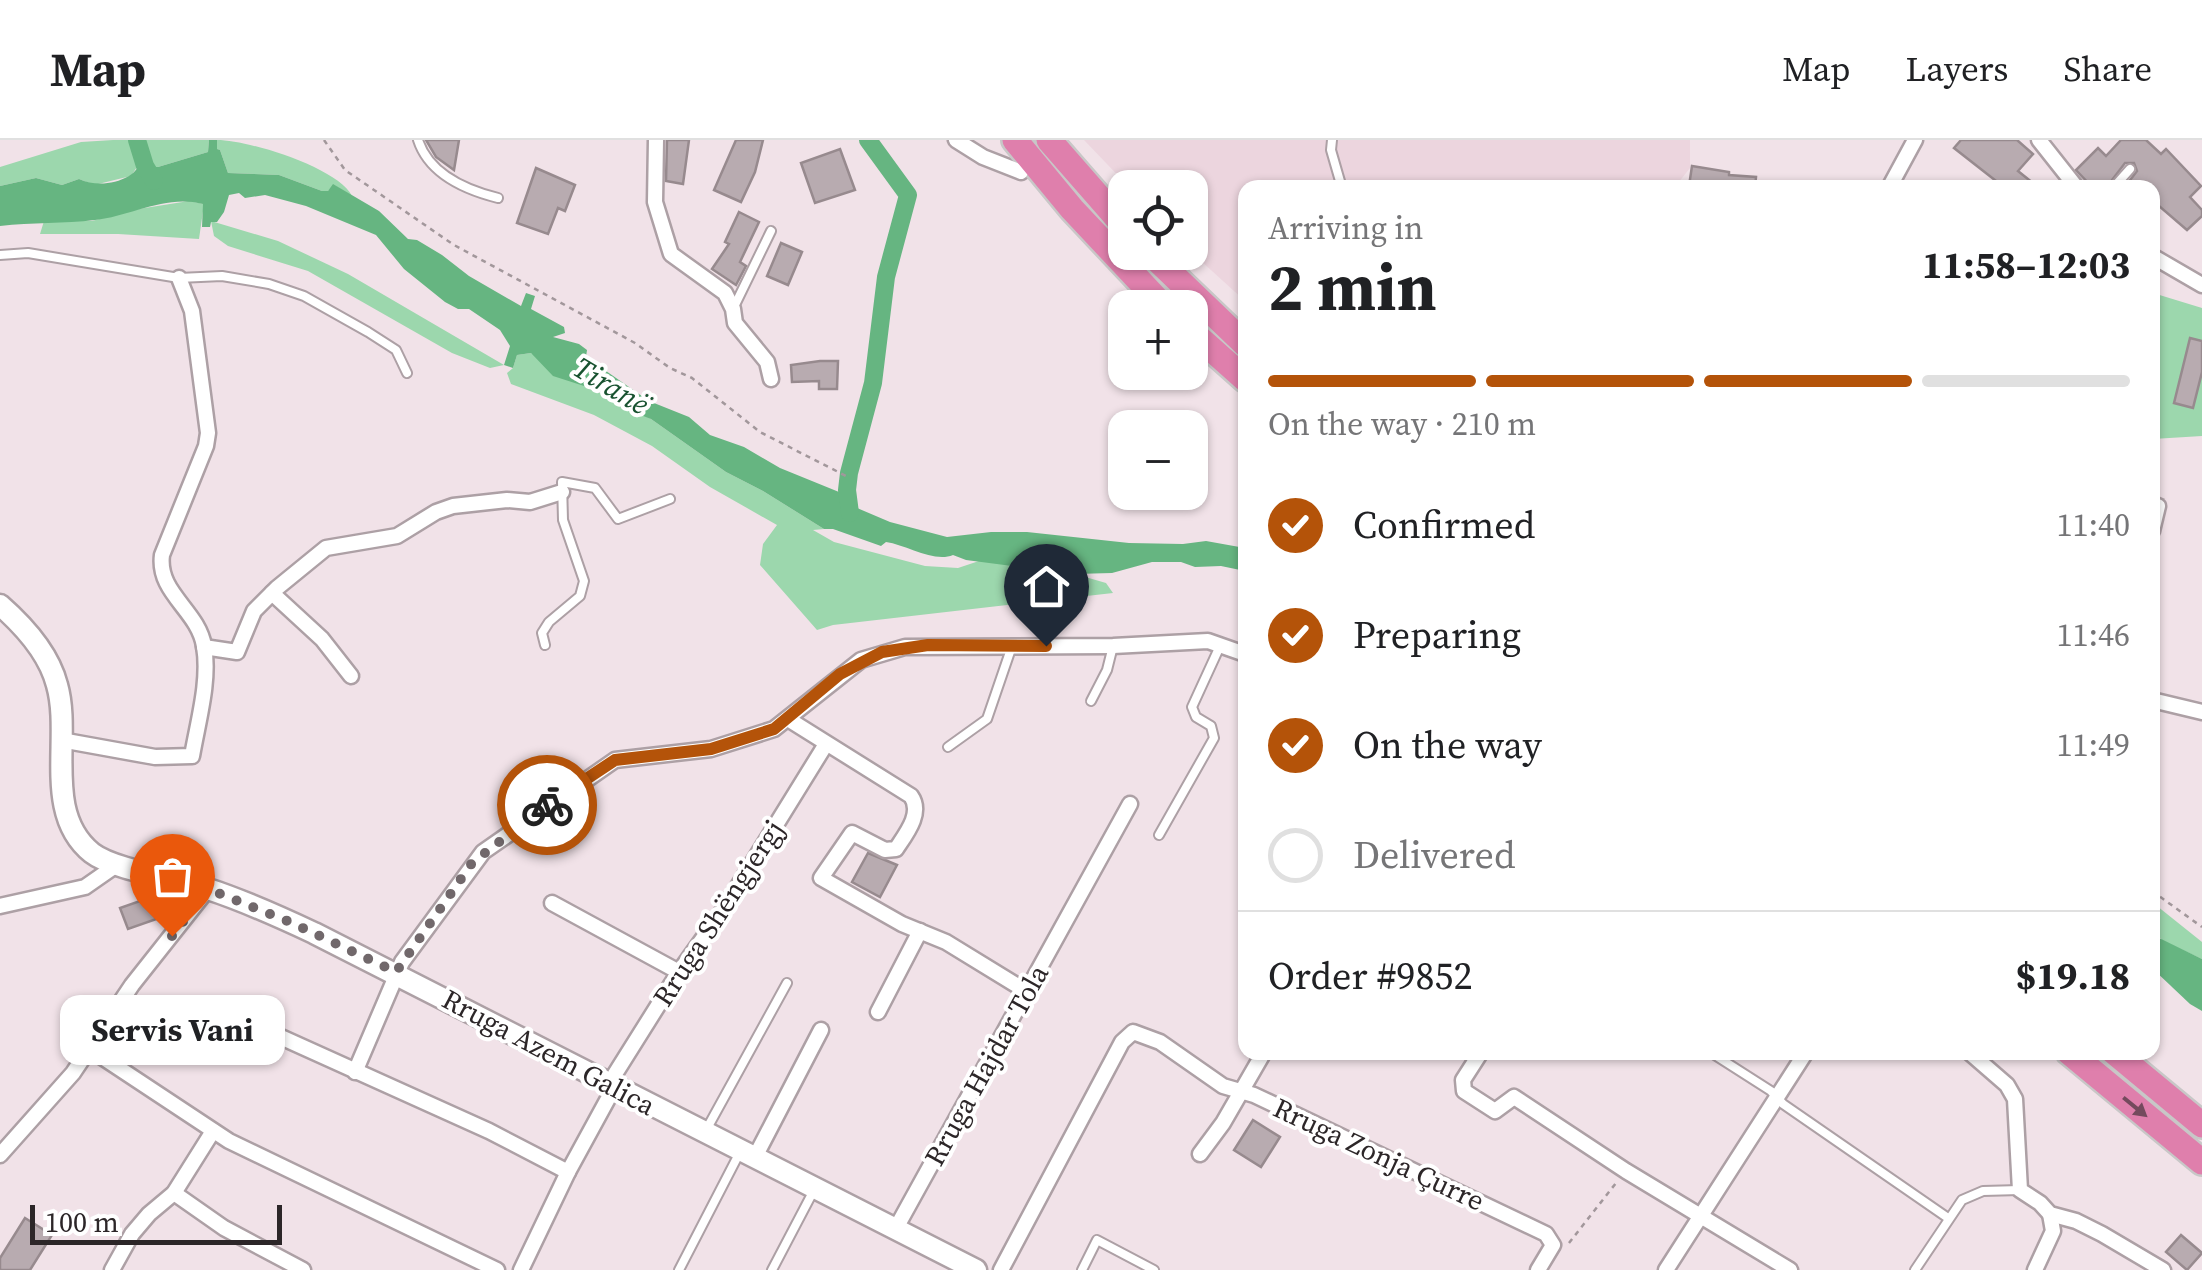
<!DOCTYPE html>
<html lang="en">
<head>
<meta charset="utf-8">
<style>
	body { margin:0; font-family:"Source Serif 4",serif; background:#f2f2f2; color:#202124; height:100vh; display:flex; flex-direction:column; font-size:38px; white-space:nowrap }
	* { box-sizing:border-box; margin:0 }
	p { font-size:32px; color:#757577 }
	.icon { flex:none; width:55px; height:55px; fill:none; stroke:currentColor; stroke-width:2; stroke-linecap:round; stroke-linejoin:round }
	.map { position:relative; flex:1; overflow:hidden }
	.details { position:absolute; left:1238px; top:40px; width:922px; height:880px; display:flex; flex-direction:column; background:#fff; border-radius:20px; box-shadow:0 2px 8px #0004 }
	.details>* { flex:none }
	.tools { position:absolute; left:1108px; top:30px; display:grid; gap:20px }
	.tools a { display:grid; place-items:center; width:100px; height:100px; border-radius:20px; background:#fff; box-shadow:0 2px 8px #0004; font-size:50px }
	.scale { position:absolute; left:30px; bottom:25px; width:252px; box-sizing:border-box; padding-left:10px; border:5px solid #2c2628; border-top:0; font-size:28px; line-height:35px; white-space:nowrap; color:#2c2628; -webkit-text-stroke:8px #fff; paint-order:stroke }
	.pin { position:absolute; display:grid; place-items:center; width:85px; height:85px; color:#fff; margin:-102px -42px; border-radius:50% 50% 50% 0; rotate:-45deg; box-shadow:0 0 10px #0007 }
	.pin .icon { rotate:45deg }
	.courier { position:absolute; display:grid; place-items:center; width:100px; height:100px; margin:-50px; border:8px solid #b45309; border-radius:50%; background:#fff; color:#222; box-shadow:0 2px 12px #0007 }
	.bubble { position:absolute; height:70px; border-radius:20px; background:#fff; box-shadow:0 2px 8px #0004; font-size:32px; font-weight:700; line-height:70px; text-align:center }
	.summary em { font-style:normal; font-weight:700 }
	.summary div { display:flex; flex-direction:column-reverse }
	.summary { display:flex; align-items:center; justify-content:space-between; height:170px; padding:0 30px }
	h1 { font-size:65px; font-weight:700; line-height:75px }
	.bar { display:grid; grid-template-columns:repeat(4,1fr); gap:15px 10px; align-content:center; height:120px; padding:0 30px }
	.bar i { height:12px; border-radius:8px; background:#e0e0e0 }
	.bar .on { background:#b45309 }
	.bar p { grid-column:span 4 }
	.line { display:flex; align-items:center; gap:25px; padding:0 30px; border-top:2px solid #e0e0e0 }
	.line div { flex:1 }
	ol { padding:0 30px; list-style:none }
	li { display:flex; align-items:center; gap:30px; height:110px }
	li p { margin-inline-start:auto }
	li .icon { padding:10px; border-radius:50%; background:#b45309; color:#fff; stroke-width:4 }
	li:last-child { color:#757577 }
	li i { width:55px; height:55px; border:5px solid #e0e0e0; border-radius:50% }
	header { display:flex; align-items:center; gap:60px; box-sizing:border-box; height:140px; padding:0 50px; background:#fff; border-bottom:2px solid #e0e0e0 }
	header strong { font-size:48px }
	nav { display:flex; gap:55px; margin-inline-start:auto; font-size:35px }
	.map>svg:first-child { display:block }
</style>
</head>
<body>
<header>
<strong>Map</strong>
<nav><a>Map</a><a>Layers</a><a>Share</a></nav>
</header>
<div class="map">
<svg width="2202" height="1130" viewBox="0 0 2202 1130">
	<rect width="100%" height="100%" fill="#f1e2e8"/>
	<path fill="#ecd5de" d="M1084 0H1690V28L1674 48H1245V161L1190 111V48L1129 47Z"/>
	<g fill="#9cd7ad">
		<path d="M113 0H209L208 12 158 27 152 28 148 20 139 24 131 36 94 45 79 39 62 45 36 38 0 46V27L81 2Z"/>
		<path d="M217 0C249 0 338 28 352 56L334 45 328 51H322L279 35 228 33 220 10 216 9Z"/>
		<path d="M189 61 204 64 199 99 118 94H40L44 81H92L132 70Z"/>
		<path d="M211 81 278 101 348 134 504 225 490 228 452 213 308 131 228 106 214 96Z"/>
		<path d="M2153 153 2202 168V296L2153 299Z"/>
		<path d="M531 213 595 252 609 254 651 279 726 332 763 351 824 389 813 390 834 402 925 426 958 428 982 420 1075 434 1106 443 1113 453 833 485 817 490 760 425 763 404 777 385 710 347 652 306 594 275 511 244 507 233 513 228 517 215Z"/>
		<path d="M2152 762 2202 802V819L2163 801 2153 790Z"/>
	</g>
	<g fill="#66b581">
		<path d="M209 0H217V9L220 10 228 33 279 35 322 51H328L333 44 379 71 408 99 417 100 442 115 469 136 521 166 526 153 535 156 531 169 564 187 565 193 553 197 579 204 587 210 586 217 649 261 689 277 710 295 744 307 780 328 839 352 850 365 890 382 947 397 991 392H1027L1129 403 1183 404 1206 401 1245 408V431L1221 426 1195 427 1181 422H1152L1112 433 1075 434 966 420 953 415C934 423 907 405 886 402L881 406 833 389H824L763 351 726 332 651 279 628 270 609 254 553 236 531 213 517 215 513 228 504 225 510 206 500 190 469 169H458L445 162 404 129 376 95 306 66 265 55 245 58 239 53 229 55 224 72 217 82H211L210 87H202L203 64C166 54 131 76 95 80 64 84 32 82 0 86V46L36 38 62 45 79 39C94 46 113 45 129 36 136 32 139 24 147 20L152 27H158L208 12Z"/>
		<path d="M2153 795 2202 819V871L2190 864 2153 829Z"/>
	</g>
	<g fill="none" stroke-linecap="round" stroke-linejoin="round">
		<g stroke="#66b581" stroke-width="18">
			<path d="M137 0 145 26 154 41"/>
			<path d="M850 373 847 350 849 333 873 243 886 137 908 55 868 0"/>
		</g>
	</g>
	<g fill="#b8abb0" stroke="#978a8e" stroke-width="2.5">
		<path d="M426 0H459L454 30 436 17Z"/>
		<path d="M667 0H689L683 44 666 41Z"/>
		<path d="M736 0H763L755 32 741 62 714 50Z"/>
		<path d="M1961 0H2017L2033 14 2018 31 2039 48H2005L1954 8Z"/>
		<path d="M2121 0H2146L2161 14 2166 9 2201 46 2190 57 2202 70V76L2187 90 2152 60V48H2124L2137 31 2134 23H2125L2106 48H2093L2076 30 2098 8 2106 16Z"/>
		<path d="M840 9 855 50 815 63 801 23Z"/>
		<path d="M1692 26 1729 32V35L1756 37 1755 48 1689 46Z"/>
		<path d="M536 28 575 45 565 71 558 68 548 94 517 83Z"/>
		<path d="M739 72 759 82 740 122 746 126 736 145 712 129 729 104 725 102Z"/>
		<path d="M781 103 802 112 788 145 767 136Z"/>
		<path d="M2190 198 2202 201V232L2193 268 2174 263Z"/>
		<path d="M820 221H838L837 249H819V241L792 242 791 225Z"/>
		<path d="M868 713 897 725 880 757 852 742Z"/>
		<path d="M157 755 165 776 128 789 120 768Z"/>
		<path d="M1253 980 1280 997 1261 1027 1234 1010Z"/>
		<path d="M25 1078 52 1095 30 1130H0V1118Z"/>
		<path d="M2181 1095 2202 1113 2187 1130 2166 1112Z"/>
	</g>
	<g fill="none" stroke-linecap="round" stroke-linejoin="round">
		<g stroke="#ada0a5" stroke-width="12">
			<g id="service">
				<path d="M418 0C429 34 466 50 498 58"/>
				<path d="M1332 0 1331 10 1342 48"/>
				<path d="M2113 48 2130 29"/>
				<path d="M0 115 28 113 179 138 222 136 269 144 304 156 368 192 396 210 407 233"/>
				<path d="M733 169 771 91"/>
				<path d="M545 505 542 493 549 482 580 456 584 441 563 380 562 342 595 348 618 379 670 359"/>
				<path d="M1091 561 1107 530 1113 506"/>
				<path d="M948 607 987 579 1012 506"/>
				<path d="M1159 695 1214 598 1211 586 1196 577 1192 567 1220 506"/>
				<path d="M1710 912 1771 951 1783 964 1948 1078"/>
				<path d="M705 992 787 843"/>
				<path d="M679 1130 740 1012"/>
				<path d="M772 1130 814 1050"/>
				<path d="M1082 1130 1097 1100 1154 1130"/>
				<path d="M1915 1130 1962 1060 1983 1051 2020 1050"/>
			</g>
		</g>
		<g stroke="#ada0a5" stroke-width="19">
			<g id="minor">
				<path d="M656 0 655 62 671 114 725 153 733 169 735 183 767 222 771 239"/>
				<path d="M956 0 983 17 1021 32"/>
				<path d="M2039 0 2077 48"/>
				<path d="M1889 48 1915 0"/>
				<path d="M2152 116 2202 145"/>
				<path d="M2152 391 2158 366"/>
				<path d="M272 453 322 499 351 536"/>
				<path d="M204 507 237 512 254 471 277 448 326 408 397 396 436 372 453 366 507 360 530 362 562 352"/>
				<path d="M2152 560 2202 572"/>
				<path d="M788 579 911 656C923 673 906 694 896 709L885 710 852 693 821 738 902 784 946 802 1026 851"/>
				<path d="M61 600 155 617 192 616C198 581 210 541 204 506 198 470 157 453 162 415L206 306 208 293 192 171 179 138"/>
				<path d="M552 763 679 832"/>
				<path d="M0 766 85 747 118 724"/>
				<path d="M878 872 920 791"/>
				<path d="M254 885 489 991 568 1032"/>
				<path d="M90 909 229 1001 497 1130"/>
				<path d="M1481 912 1463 940 1464 951 1495 971 1514 957 1626 1031 1790 1130"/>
				<path d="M1969 912 2007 945 2015 959 2020 1050 2040 1063 2050 1074 2076 1081 2102 1094 2163 1130"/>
				<path d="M355 932 402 822 483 712 615 620 711 609 774 589 861 520 905 507 1113 506 1208 501 1245 514"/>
				<path d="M1200 1014 1223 983 1264 912"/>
				<path d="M0 1015 73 933 132 845 208 749"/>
				<path d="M754 1019 821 890"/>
				<path d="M174 1053 224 1088 303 1130"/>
				<path d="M895 1090 1130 664"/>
				<path d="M112 1130 132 1094 149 1074 174 1053 213 991"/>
				<path d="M521 1130 568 1032 610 955 615 934 679 832 724 769 826 604"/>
				<path d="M1001 1130 1122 902 1133 892 1160 902 1223 946 1254 955 1546 1094 1553 1105 1538 1130"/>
				<path d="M1666 1130 1806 912"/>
				<path d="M2035 1130 2053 1091 2050 1074"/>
			</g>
		</g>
		<g stroke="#ada0a5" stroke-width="25">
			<path id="secondary" d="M0 465C24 486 49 514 57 545 72 597 42 673 92 713 114 730 178 739 208 749 245 761 280 777 314 793L976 1130"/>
		</g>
		<g stroke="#c8c7c7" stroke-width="30">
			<g id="trunk">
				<path d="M1015 0 1072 69 1165 168"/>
				<path d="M1049 0 1125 87"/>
				<path d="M1149 112 1245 204"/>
				<path d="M1190 190 1245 239"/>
				<path d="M2069 912 2202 1022"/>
				<path d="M2114 912 2202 985"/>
			</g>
		</g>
		<g stroke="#a2979b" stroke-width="2.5" stroke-dasharray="5 5" stroke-linecap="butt">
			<path d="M324 0 345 30 454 105 635 203 670 228 692 238 760 292 848 337"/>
			<path d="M2152 751 2202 787"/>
			<path d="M1569 1103 1616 1043"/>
		</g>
		<use href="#service" stroke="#fff" stroke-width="8"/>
		<use href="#minor" stroke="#fff" stroke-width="14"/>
		<use href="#secondary" stroke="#fff" stroke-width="20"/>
		<use href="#trunk" stroke="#df7fac" stroke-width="25"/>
	</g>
	<defs><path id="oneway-solid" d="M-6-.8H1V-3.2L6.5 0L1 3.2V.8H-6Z" transform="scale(2.5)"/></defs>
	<use fill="#744a5d" href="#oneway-solid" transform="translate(2135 967) rotate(39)"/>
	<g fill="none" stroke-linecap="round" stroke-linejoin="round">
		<path stroke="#71686b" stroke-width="10" stroke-dasharray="0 18" d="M172 796 208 749 290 782 396 832 472 723 547 665"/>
		<path stroke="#b45309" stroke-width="12" d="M547 665 615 620 711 609 774 589 840 534 882 512 928 505 1046 506"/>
	</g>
	<g text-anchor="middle" stroke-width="8" stroke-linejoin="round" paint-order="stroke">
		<g font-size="28" fill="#2c2628" stroke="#fff">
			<text transform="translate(718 773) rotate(-57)" y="10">Rruga Shëngjergj</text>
			<text transform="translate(549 912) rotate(28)" y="10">Rruga Azem Galica</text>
			<text transform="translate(986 925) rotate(-61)" y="10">Rruga Hajdar Tola</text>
			<text transform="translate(1379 1014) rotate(25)" y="10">Rruga Zonja Çurre</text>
		</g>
		<g font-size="30" font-style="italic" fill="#185230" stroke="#fff">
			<text transform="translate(611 246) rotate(31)" y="10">Tiranë</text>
		</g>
	</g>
</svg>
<div class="tools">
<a><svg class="icon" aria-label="locate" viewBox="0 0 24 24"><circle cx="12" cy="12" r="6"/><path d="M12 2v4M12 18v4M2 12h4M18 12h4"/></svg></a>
<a>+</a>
<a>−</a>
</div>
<div class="scale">100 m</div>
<div class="pin" style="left:172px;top:796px;background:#ea580c"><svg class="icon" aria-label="bag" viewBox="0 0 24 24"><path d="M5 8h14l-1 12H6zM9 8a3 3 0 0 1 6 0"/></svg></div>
<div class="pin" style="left:1046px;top:506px;background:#1f2937"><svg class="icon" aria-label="home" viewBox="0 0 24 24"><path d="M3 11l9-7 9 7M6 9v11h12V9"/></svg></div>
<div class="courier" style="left:547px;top:665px"><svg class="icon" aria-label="bike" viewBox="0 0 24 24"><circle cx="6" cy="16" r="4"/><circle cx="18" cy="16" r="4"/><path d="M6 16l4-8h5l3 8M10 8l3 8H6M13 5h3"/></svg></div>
<div class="bubble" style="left:60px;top:855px;width:225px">Servis Vani</div>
<section class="details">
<div class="summary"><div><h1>2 min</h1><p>Arriving in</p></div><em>11:58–12:03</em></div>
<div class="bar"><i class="on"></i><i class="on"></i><i class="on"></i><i></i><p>On the way · 210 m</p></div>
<ol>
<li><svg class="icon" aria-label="check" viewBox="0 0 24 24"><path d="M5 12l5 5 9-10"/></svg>Confirmed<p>11:40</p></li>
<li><svg class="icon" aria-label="check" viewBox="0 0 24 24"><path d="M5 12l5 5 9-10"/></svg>Preparing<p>11:46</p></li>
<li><svg class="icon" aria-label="check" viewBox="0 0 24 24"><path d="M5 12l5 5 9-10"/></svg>On the way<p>11:49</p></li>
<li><i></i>Delivered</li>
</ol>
<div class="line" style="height:130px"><div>Order #9852</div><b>$19.18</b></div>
</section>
</div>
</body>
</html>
